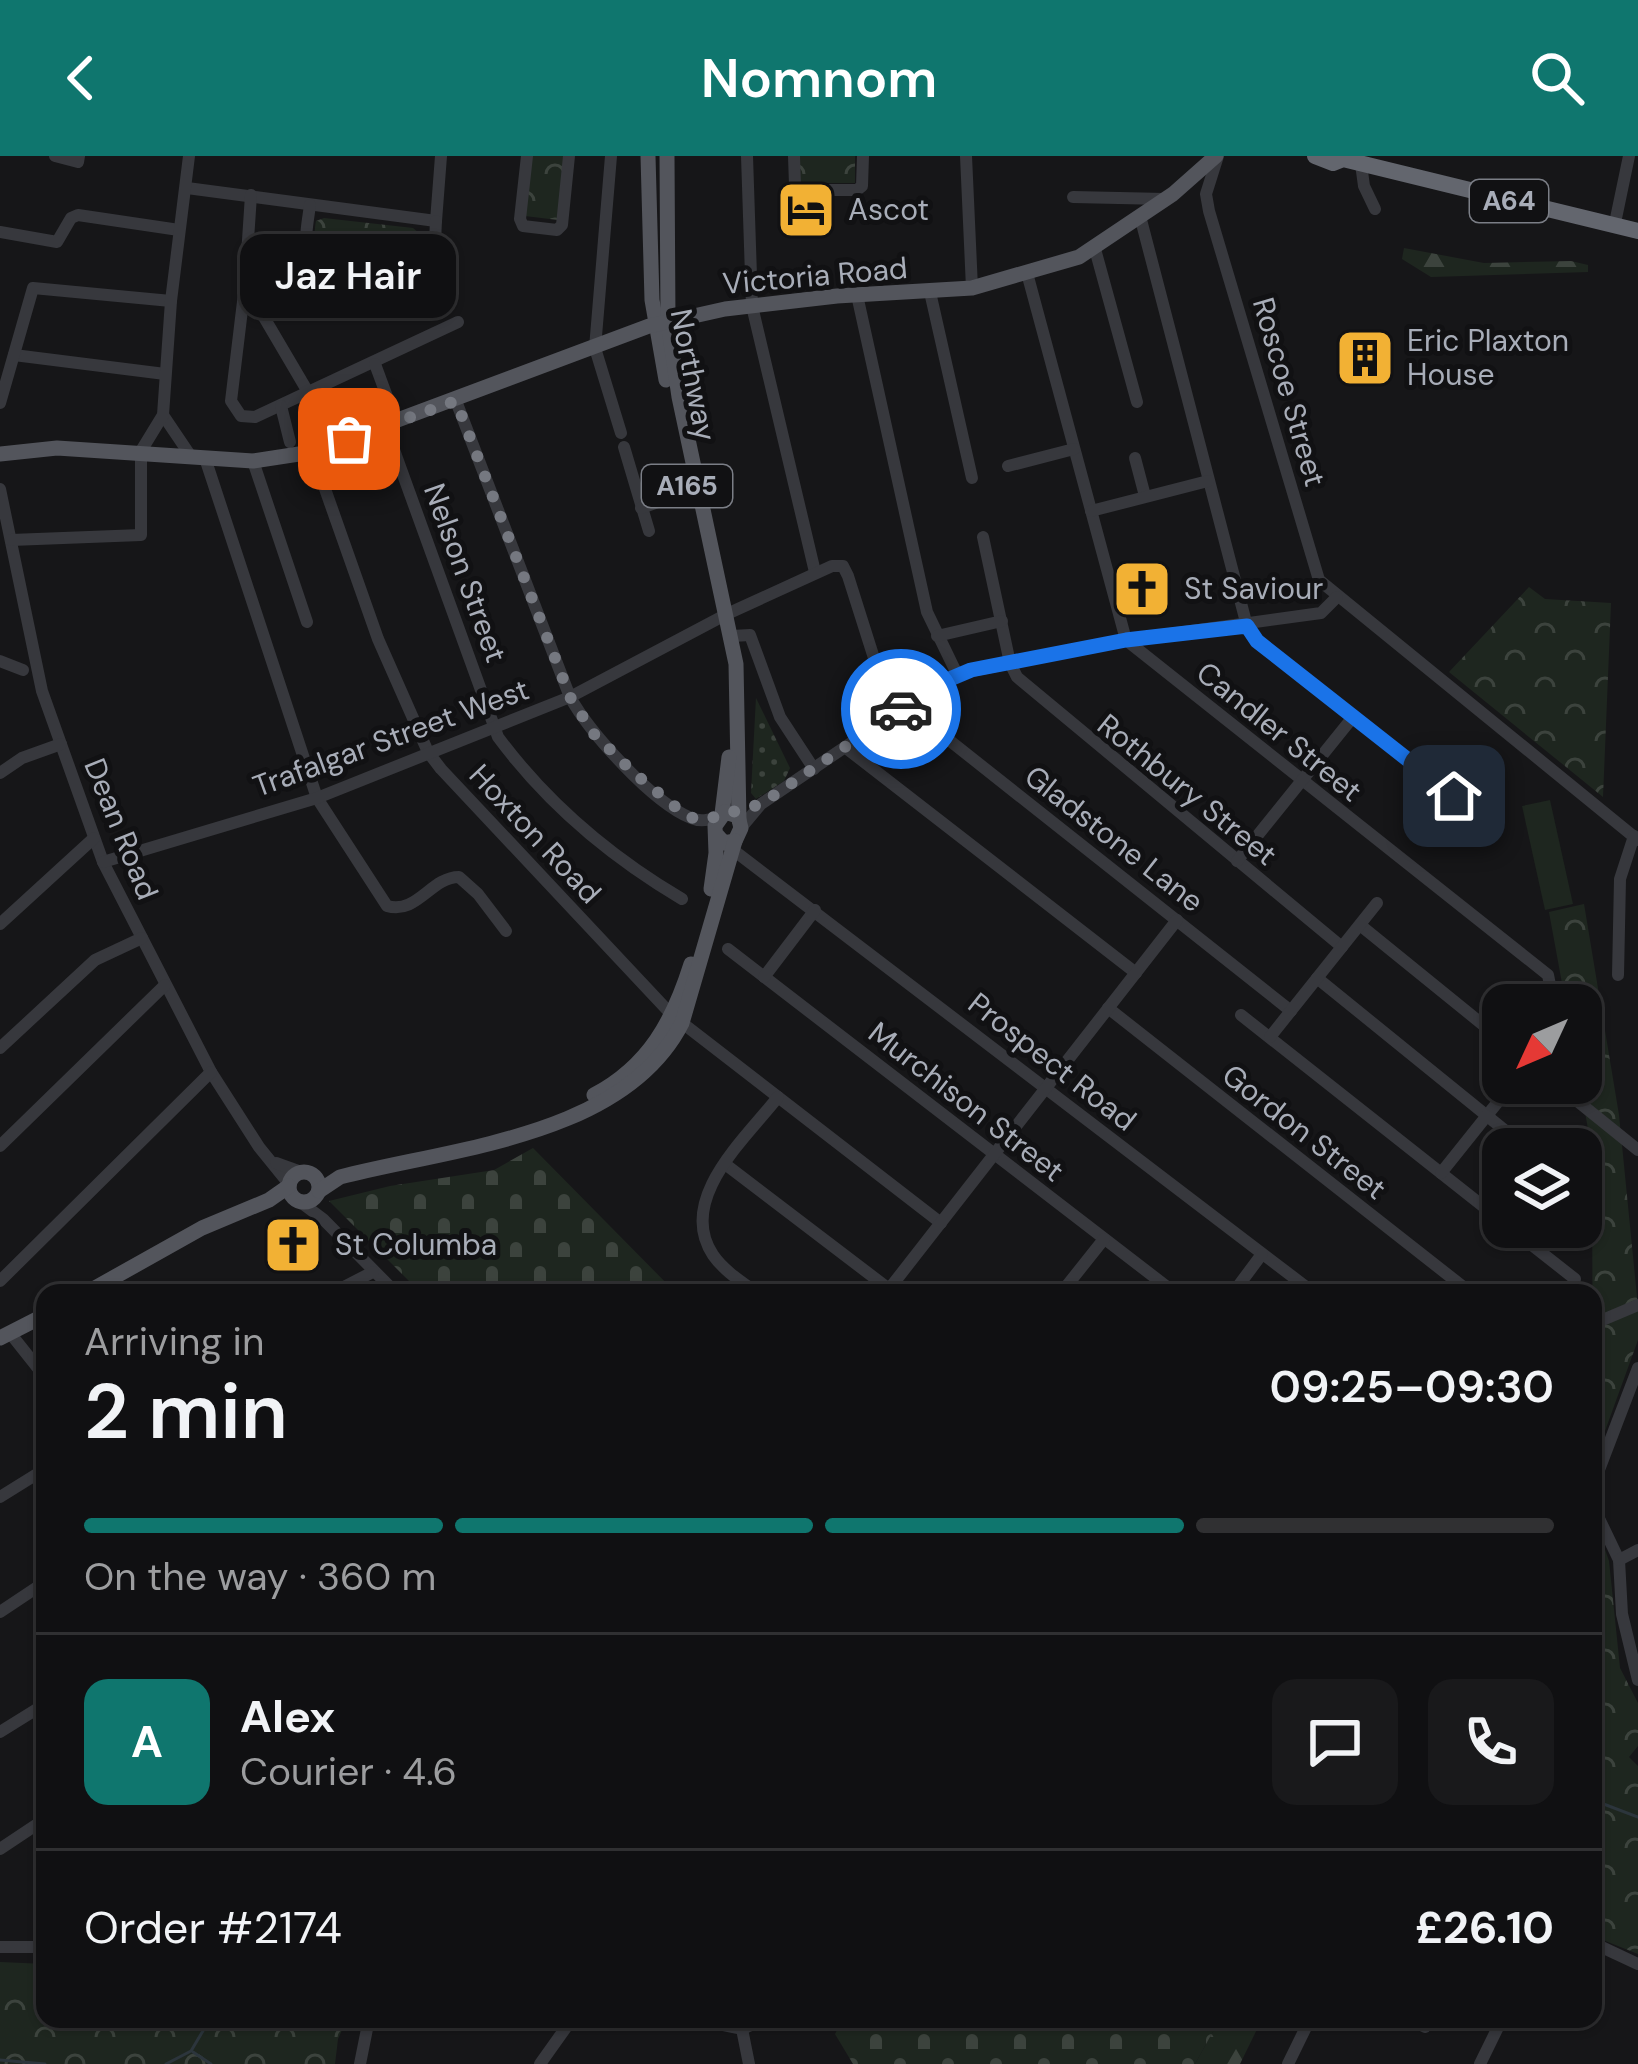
<!DOCTYPE html>
<html lang="en">
<head>
<meta charset="utf-8">
<style>
	body { margin:0; font-family:"DM Sans",sans-serif; background:#19191b; color:#f1f3f6; height:100vh; display:flex; flex-direction:column; font-size:45px; white-space:nowrap }
	* { box-sizing:border-box; margin:0 }
	p { font-size:39px; color:#9c9d9f }
	.icon { flex:none; width:66px; height:66px; fill:none; stroke:currentColor; stroke-width:2; stroke-linecap:round; stroke-linejoin:round }
	.map { position:relative; flex:1; overflow:hidden }
	.panel { position:absolute; left:36px; top:1128px; width:1566px; height:744px; display:flex; flex-direction:column; background:#101012; border-radius:24px; box-shadow:0 3px 9px #0004,0 0 0 3px #303032 }
	.panel>* { flex:none }
	.needle { width:78px; rotate:226deg }
	.controls { position:absolute; left:1482px; top:828px; display:grid; gap:24px }
	.controls a { display:grid; place-items:center; width:120px; height:120px; border-radius:24px; background:#101012; box-shadow:0 3px 9px #0004,0 0 0 3px #303032; font-size:60px }
	.pin { position:absolute; display:grid; place-items:center; width:102px; height:102px; color:#fff; margin:-51px; border-radius:24px; box-shadow:0 6px 18px #0006 }
	.courier { position:absolute; display:grid; place-items:center; width:120px; height:120px; margin:-60px; border:9px solid #1a73e8; border-radius:50%; background:#fff; color:#222; box-shadow:0 3px 15px #0007 }
	.bubble { position:absolute; height:84px; border-radius:24px; background:#101012; box-shadow:0 3px 9px #0004,0 0 0 3px #303032; font-size:39px; font-weight:600; line-height:84px; text-align:center }
	.overview em { font-style:normal; font-weight:600 }
	.overview div { display:flex; flex-direction:column-reverse }
	.overview { display:flex; align-items:center; justify-content:space-between; height:204px; padding:0 48px }
	h1 { font-size:78px; font-weight:600; line-height:90px }
	.bar { display:grid; grid-template-columns:repeat(4,1fr); gap:18px 12px; align-content:center; height:144px; padding:0 48px }
	.bar i { height:15px; border-radius:9px; background:#303032 }
	.bar .selected { background:#0f766e }
	.bar p { grid-column:span 4 }
	.line { display:flex; align-items:center; gap:30px; padding:0 48px; border-top:3px solid #303032 }
	.line div { flex:1 }
	.round { display:grid; place-items:center; flex:none; width:126px; height:126px; border-radius:24px; background:#19191b }
	header { display:flex; justify-content:space-between; align-items:center; height:156px; padding:0 48px; background:#0f766e; color:#fff; font-size:54px; font-weight:600 }
	.map>svg:first-child { display:block }
</style>
</head>
<body>
<header><svg class="icon" aria-label="back" viewBox="0 0 24 24"><path d="M15 5l-7 7 7 7"/></svg>Nomnom<svg class="icon" aria-label="search" viewBox="0 0 24 24"><circle cx="10" cy="10" r="6"/><path d="M15 15l6 6"/></svg></header>
<div class="map">
<svg width="1638" height="1908" viewBox="0 0 1638 1908">
	<defs>
		<pattern id="grass-dots" width="8" height="8" patternUnits="userSpaceOnUse" patternTransform="scale(3)"><rect width="8" height="8" fill="#1e261f"/><path d="M2 2h.1M6 6h.1" fill="none" stroke="#3c433d" stroke-width="1.8" stroke-linecap="round"/></pattern>
		<pattern id="forest-firs" width="22" height="20" patternUnits="userSpaceOnUse" patternTransform="scale(3)"><rect width="22" height="20" fill="#1e261f"/><path d="M5 1l3.5 6h-7zM16 11l3.5 6h-7z" fill="#3c433d"/></pattern>
		<pattern id="cemetery-stones" width="16" height="16" patternUnits="userSpaceOnUse" patternTransform="scale(3)"><rect width="16" height="16" fill="#1e261f"/><path d="M2 7V4a2 2 0 0 1 4 0v3zM10 15v-3a2 2 0 0 1 4 0v3z" fill="#3c433d"/></pattern>
		<pattern id="park-crowns" width="20" height="18" patternUnits="userSpaceOnUse" patternTransform="scale(3)"><rect width="20" height="18" fill="#1e261f"/><path d="M2 6a3 3 0 1 1 6 0M12 15a3 3 0 1 1 6 0" fill="none" stroke="#3c433d"/></pattern>
	</defs>
	<rect width="100%" height="100%" fill="#161618"/>
	<path fill="url(#grass-dots)" d="M756 542 790 612 784 625 756 643 751 637Z"/>
	<g fill="url(#forest-firs)">
		<path d="M1404 92 1484 107 1571 105 1588 109V116L1431 121 1402 103Z"/>
		<path d="M1220 1863H1262L1240 1908H1195Z"/>
	</g>
	<g fill="url(#cemetery-stones)">
		<path d="M533 992 676 1137H421L329 1045 390 1030 494 1014Z"/>
		<path d="M843 1863H1220L1195 1908H853L835 1878Z"/>
	</g>
	<g fill="url(#park-crowns)">
		<path d="M532 0H566L558 64 525 60Z"/>
		<rect x="800" y="0" width="55" height="27"/>
		<path d="M324 62 413 72 420 78C416 160 301 145 316 65Z"/>
		<path d="M1529 431 1545 443 1611 447 1603 641 1449 516Z"/>
		<path d="M1584 748 1619 959 1638 1151V1184L1593 1308 1592 996 1580 927 1581 849H1566L1549 756Z"/>
		<path d="M1593 1359 1609 1405 1620 1512 1638 1547V1590L1629 1601 1638 1610V1798L1593 1780Z"/>
		<path d="M0 1806 45 1808V1863H347L338 1883 335 1908H0Z"/>
	</g>
	<path fill="#1e261f" d="M1550 644 1573 748 1545 754 1522 650Z"/>
	<g fill="none" stroke-linecap="round" stroke-linejoin="round">
		<g stroke="#2c353c" stroke-width="3">
			<path d="M1593 1644 1638 1661"/>
			<path d="M193 1896 211 1908"/>
			<path d="M0 1904 45 1908"/>
			<path d="M166 1908 191 1895 210 1863"/>
		</g>
		<g stroke="#37383d" stroke-width="12">
			<path d="M55 0 78 6 79 0"/>
			<path d="M527 0 520 63 523 70 557 74 562 69 569 0"/>
			<path d="M611 0 595 192 621 277"/>
			<path d="M747 0 752 150 815 416"/>
			<path d="M794 0 795 29 799 34H857L862 30 863 0"/>
			<path d="M966 0 972 132"/>
			<path d="M1218 0 1206 38 1209 55 1319 424 1638 684"/>
			<path d="M1361 8 1364 30 1375 53"/>
			<path d="M187 32 436 65 441 0"/>
			<path d="M251 39 245 129 231 245 241 260 255 261 458 166"/>
			<path d="M1073 41 1165 43"/>
			<path d="M310 49C308 65 304 81 308 96 321 154 402 164 429 111 436 97 435 80 436 65"/>
			<path d="M1140 60 1247 470 1257 485 1487 667"/>
			<path d="M1615 67 1629 0"/>
			<path d="M0 76 57 86 71 62 78 59 179 74"/>
			<path d="M1095 93 1137 246"/>
			<path d="M1027 117 1126 484 1548 819 1554 849"/>
			<path d="M245 129 308 236"/>
			<path d="M930 136 972 322"/>
			<path d="M857 139 927 456 957 518"/>
			<path d="M14 199 165 218"/>
			<path d="M375 208 396 265"/>
			<path d="M456 245 570 541C590 577 652 646 691 662 700 666 709 664 719 661"/>
			<path d="M0 247 33 132 171 145"/>
			<path d="M281 250 290 286"/>
			<path d="M163 259 190 299"/>
			<path d="M385 269 498 581C547 647 611 701 682 743"/>
			<path d="M624 291 649 375"/>
			<path d="M312 296 378 483 428 596 441 613 672 859 941 1067"/>
			<path d="M205 302 317 642 387 750C417 759 431 721 459 721L478 738 506 775"/>
			<path d="M1135 302 1145 340"/>
			<path d="M253 305 307 466"/>
			<path d="M1008 310 1074 293"/>
			<path d="M0 333 42 535 103 706 211 916 259 991 289 1028"/>
			<path d="M641 352 698 332"/>
			<path d="M1091 355 1208 325"/>
			<path d="M983 381 1010 507 1017 521 1342 791"/>
			<path d="M11 384 141 379V295L163 259 171 145 189 0"/>
			<path d="M732 480 750 479 780 561 814 613"/>
			<path d="M937 480 1002 465"/>
			<path d="M0 505 23 514"/>
			<path d="M906 550 1291 855"/>
			<path d="M846 592 1136 817"/>
			<path d="M0 617 22 602 61 588"/>
			<path d="M741 672 761 648 938 528 957 518 1126 484 1321 457 1337 441"/>
			<path d="M728 690 1314 1137"/>
			<path d="M1237 705 1353 561"/>
			<path d="M103 706 317 642 570 541 727 458 832 410H843L848 420 892 559"/>
			<path d="M0 768 94 682"/>
			<path d="M1360 769 1503 885"/>
			<path d="M728 793 1175 1137"/>
			<path d="M1618 819 1620 723 1634 680"/>
			<path d="M764 821 815 754"/>
			<path d="M1317 822 1528 993"/>
			<path d="M1108 852 1471 1137"/>
			<path d="M1241 859 1503 1066"/>
			<path d="M1270 881 1377 747"/>
			<path d="M0 892 95 804 142 782"/>
			<path d="M1555 927 1638 994"/>
			<path d="M0 990 165 829"/>
			<path d="M276 1007 301 1016"/>
			<path d="M725 1008 889 1133"/>
			<path d="M1441 1017 1513 927"/>
			<path d="M299 1045 323 1063 396 1137"/>
			<path d="M1509 1071 1575 1123"/>
			<path d="M0 1125 211 916"/>
			<path d="M332 1137 373 1116"/>
			<path d="M757 1137C742 1126 724 1115 713 1099 676 1043 746 982 778 941"/>
			<path d="M886 1137 1177 764"/>
			<path d="M1061 1137 1104 1083"/>
			<path d="M1233 1137 1262 1098"/>
			<path d="M1593 1168 1638 1149"/>
			<path d="M10 1177 45 1221"/>
			<path d="M1638 1212 1597 1319 1594 1352 1619 1404 1622 1458 1638 1524"/>
			<path d="M0 1341 45 1313"/>
			<path d="M1619 1404 1638 1394"/>
			<path d="M0 1456 45 1426"/>
			<path d="M0 1576 45 1548"/>
			<path d="M0 1693 45 1663"/>
			<path d="M1593 1787 1638 1808"/>
			<path d="M0 1791H45"/>
			<path d="M694 1863 742 1873 765 1863"/>
			<path d="M1409 1863 1425 1871 1430 1863"/>
			<path d="M742 1873 749 1908"/>
			<path d="M360 1908 369 1863"/>
			<path d="M540 1908 572 1863"/>
			<path d="M1288 1908 1310 1863"/>
			<path d="M1480 1908 1502 1863"/>
		</g>
		<g stroke="#53555c" stroke-width="15">
			<path d="M648 0 652 144 666 224"/>
			<path d="M667 0 668 166 679 241 736 508 739 664"/>
			<path d="M0 298 57 292 253 305 312 296 649 170 725 153 837 140 972 132 1079 101 1173 38 1216 0"/>
			<path d="M722 658 729 601"/>
			<path d="M711 733 716 697 715 670 725 656 738 660 741 672 735 685 724 687 716 678"/>
			<path d="M594 939C649 910 673 865 691 808"/>
			<circle cx="304" cy="1031" r="15"/>
			<path d="M319 1035 340 1021C451 992 624 981 682 867L735 685"/>
			<path d="M86 1137 202 1072 269 1044 289 1030"/>
			<path d="M0 1182 45 1159"/>
		</g>
		<path stroke="#63666e" stroke-width="16" d="M1315 0 1333 7 1343 3 1638 75"/>
	</g>
	<g fill="none" stroke-linecap="round" stroke-linejoin="round">
		<path stroke="#757880" stroke-width="12" stroke-dasharray="0 21.6" d="M349 283 456 245 570 541 594 578 634 617 688 661 704 664 761 648 901 553"/>
		<path stroke="#1a73e8" stroke-width="15" d="M901 553 938 528 971 514 1126 484 1247 470 1257 485 1454 640"/>
	</g>
	<defs>
		<g id="hotel-square" transform="scale(3)"><rect x="-9" y="-9" width="18" height="18" rx="4" fill="#f2b134" stroke="#111113"/><path d="M-6-4.5h1.5V1H6V5H4.5V3h-9V5H-6ZM-4 0a1.8 1.8 0 1 1 3.6 0ZM.5 0V-2.5h3Q6-2.5 6 0Z" fill="#111"/></g>
		<g id="building-square" transform="scale(3)"><rect x="-9" y="-9" width="18" height="18" rx="4" fill="#f2b134" stroke="#111113"/><path d="M-4-6H4V6H1V3H-1V6H-4ZM-2.5-4.3h1.7v1.8h-1.7ZM.8-4.3h1.7v1.8H.8ZM-2.5-1h1.7V.8h-1.7ZM.8-1h1.7V.8H.8Z" fill="#111"/></g>
		<g id="church-square" transform="scale(3)"><rect x="-9" y="-9" width="18" height="18" rx="4" fill="#f2b134" stroke="#111113"/><path d="M-1.2-6h2.4v3.5h3.3v2.4h-3.3V6h-2.4V-.1h-3.3v-2.4h3.3Z" fill="#111"/></g>
	</defs>
	<g fill-rule="evenodd">
		<use href="#hotel-square" x="806" y="54"/>
		<use href="#building-square" x="1365" y="202"/>
		<use href="#church-square" x="1142" y="433"/>
		<use href="#church-square" x="293" y="1089"/>
	</g>
	<g text-anchor="middle" stroke-width="10" stroke-linejoin="round" paint-order="stroke">
		<g fill="#111113" stroke="#7b7e86" stroke-width="3">
			<rect x="1470" y="24" width="78" height="42" rx="9"/>
			<rect x="642" y="309" width="90" height="42" rx="9"/>
		</g>
		<g font-size="27" font-weight="bold" fill="#a8adb8">
			<text x="1509" y="54">A64</text>
			<text x="687" y="339">A165</text>
		</g>
		<g font-size="30" fill="#a8adb8" stroke="#111113" text-anchor="start">
			<text x="848" y="64">Ascot</text>
			<text x="1407" y="195">Eric Plaxton<tspan x="1407" dy="34">House</tspan></text>
			<text x="1184" y="443">St Saviour</text>
			<text x="335" y="1099">St Columba</text>
		</g>
		<g font-size="30" fill="#a8adb8" stroke="#111113">
			<text transform="translate(815 120) rotate(-5)" y="10">Victoria Road</text>
			<text transform="translate(693 219) rotate(79)" y="10">Northway</text>
			<text transform="translate(1289 236) rotate(74)" y="10">Roscoe Street</text>
			<text transform="translate(465 417) rotate(70)" y="10">Nelson Street</text>
			<text transform="translate(1279 576) rotate(39)" y="10">Candler Street</text>
			<text transform="translate(391 582) rotate(-20)" y="10">Trafalgar Street West</text>
			<text transform="translate(1187 634) rotate(39)" y="10">Rothbury Street</text>
			<text transform="translate(121 673) rotate(68)" y="10">Dean Road</text>
			<text transform="translate(535 678) rotate(47)" y="10">Hoxton Road</text>
			<text transform="translate(1114 683) rotate(38)" y="10">Gladstone Lane</text>
			<text transform="translate(1052 906) rotate(38)" y="10">Prospect Road</text>
			<text transform="translate(966 946) rotate(38)" y="10">Murchison Street</text>
			<text transform="translate(1304 976) rotate(38)" y="10">Gordon Street</text>
		</g>
	</g>
</svg>
<div class="controls">
<a><svg class="needle" viewBox="-14 -14 28 28"><path d="M0-13l5 13h-10z" fill="#e53935"/><path d="M0 13l5-13h-10z" fill="#9c9d9f"/></svg></a>
<a><svg class="icon" aria-label="layers" viewBox="0 0 24 24"><path d="M12 4l9 5-9 5-9-5zM3 14l9 5 9-5"/></svg></a>
</div>
<div class="pin" style="left:349px;top:283px;background:#ea580c"><svg class="icon" aria-label="bag" viewBox="0 0 24 24"><path d="M5 8h14l-1 12H6zM9 8a3 3 0 0 1 6 0"/></svg></div>
<div class="pin" style="left:1454px;top:640px;background:#1f2937"><svg class="icon" aria-label="home" viewBox="0 0 24 24"><path d="M3 11l9-7 9 7M6 9v11h12V9"/></svg></div>
<div class="courier" style="left:901px;top:553px"><svg class="icon" aria-label="car" viewBox="0 0 24 24"><path d="M5 17H2v-5l4-1 3-4h7l3 4 3 1v5h-3M9 17h6M6 11h13"/><circle cx="7" cy="17" r="2"/><circle cx="17" cy="17" r="2"/></svg></div>
<div class="bubble" style="left:240px;top:78px;width:216px">Jaz Hair</div>
<section class="panel">
<div class="overview"><div><h1>2 min</h1><p>Arriving in</p></div><em>09:25–09:30</em></div>
<div class="bar"><i class="selected"></i><i class="selected"></i><i class="selected"></i><i></i><p>On the way · 360 m</p></div>
<div class="line" style="height:216px"><b class="round" style="background:#0f766e;color:#fff">A</b><div><b>Alex</b><p>Courier · 4.6</p></div><a class="round"><svg class="icon" aria-label="chat" viewBox="0 0 24 24"><path d="M4 5h16v11H9l-5 4z"/></svg></a><a class="round"><svg class="icon" aria-label="phone" viewBox="0 0 24 24"><path d="M5 4h4l2 5-3 2q2 4 5 5l2-3 5 2v4C11 20 4 13 5 4z"/></svg></a></div>
<div class="line" style="height:156px"><div>Order #2174</div><b>£26.10</b></div>
</section>
</div>
</body>
</html>
